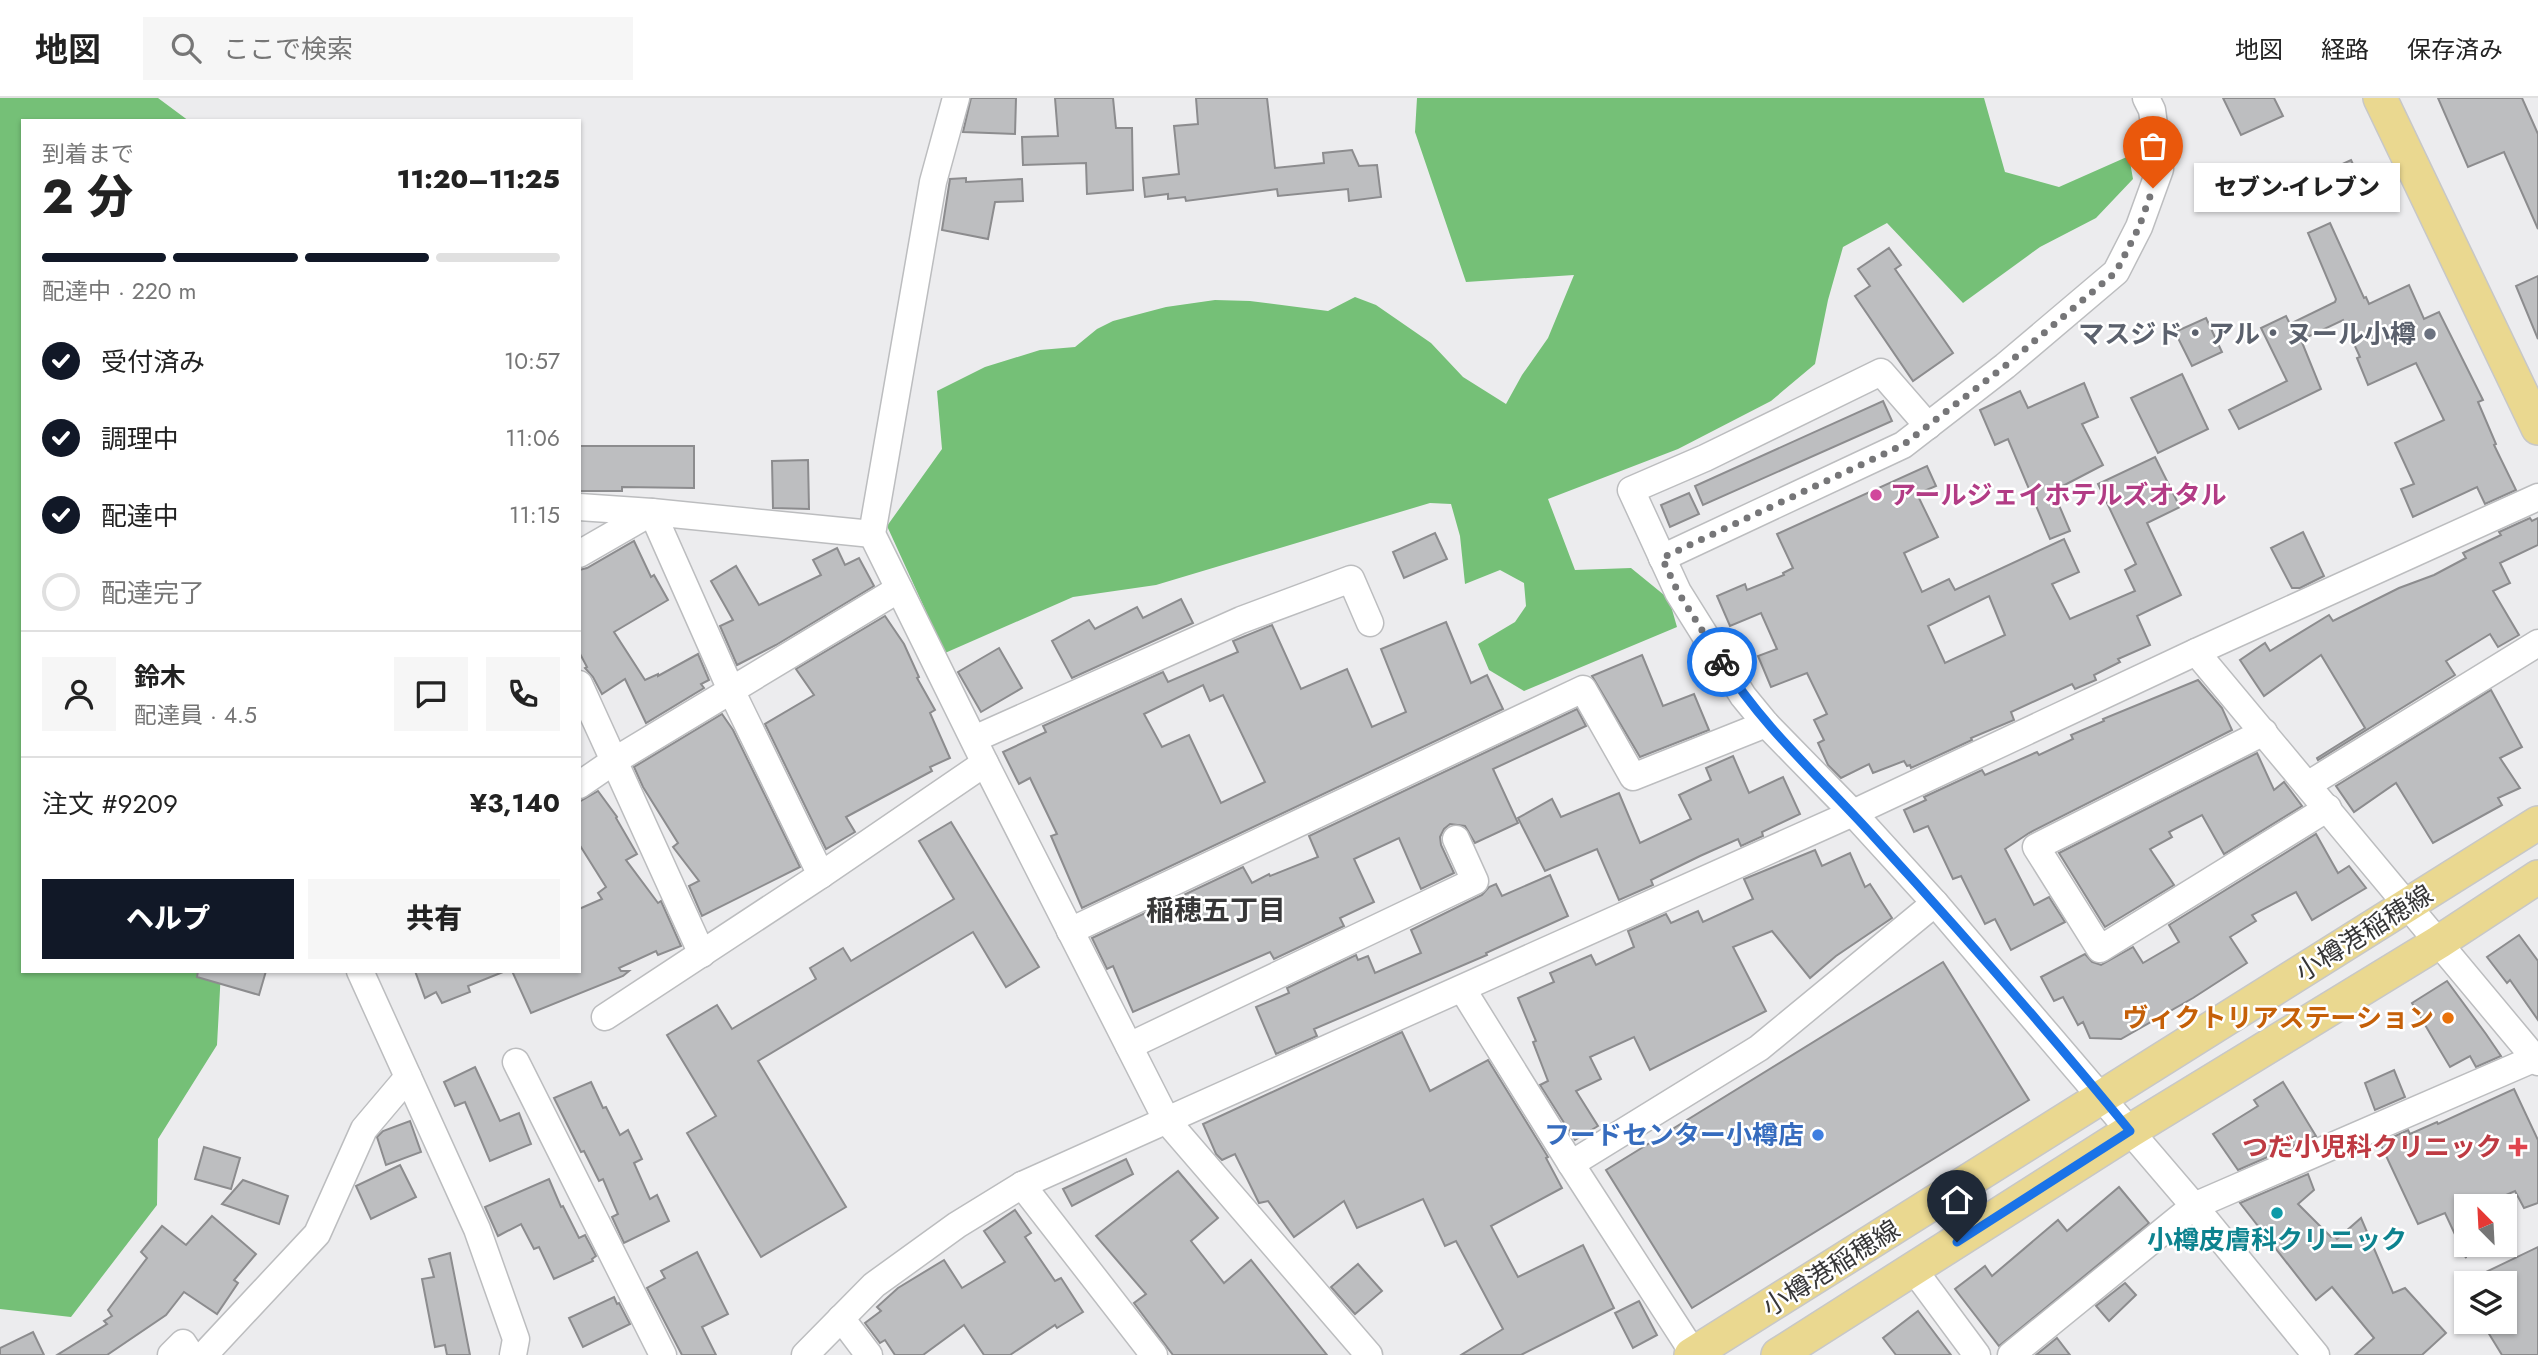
<!DOCTYPE html>
<html lang="ja">
<head>
<meta charset="utf-8">
<style>
	body { margin:0; font-family:Jost,"Noto Sans JP",sans-serif; background:#f6f6f6; color:#222; height:100vh; display:flex; flex-direction:column; font-size:26px; white-space:nowrap }
	* { box-sizing:border-box; margin:0 }
	p { font-size:23px; color:#767676 }
	.icon { flex:none; width:38px; height:38px; fill:none; stroke:currentColor; stroke-width:2; stroke-linecap:round; stroke-linejoin:round }
	.map { position:relative; flex:1; overflow:hidden }
	.panel { position:absolute; left:21px; top:21px; width:560px; height:854px; display:flex; flex-direction:column; background:#fff; border-radius:0px; box-shadow:0 2px 5px #0004 }
	.panel>* { flex:none }
	.needle { width:46px; rotate:336deg }
	.tools { position:absolute; left:2454px; top:1096px; display:grid; gap:14px }
	.tools a { display:grid; place-items:center; width:63px; height:63px; border-radius:0px; background:#fff; box-shadow:0 2px 5px #0004; font-size:35px }
	.pin { position:absolute; display:grid; place-items:center; width:60px; height:60px; color:#fff; margin:-72px -30px; border-radius:50% 50% 50% 0; rotate:-45deg; box-shadow:0 0 7px #0007 }
	.pin .icon { rotate:45deg }
	.courier { position:absolute; display:grid; place-items:center; width:70px; height:70px; margin:-35px; border:5px solid #1a73e8; border-radius:50%; background:#fff; color:#222; box-shadow:0 2px 9px #0007 }
	.bubble { position:absolute; height:49px; border-radius:0px; background:#fff; box-shadow:0 2px 5px #0004; font-size:23px; font-weight:800; line-height:49px; text-align:center }
	.summary em { font-style:normal; font-weight:800 }
	.summary div { display:flex; flex-direction:column-reverse }
	.summary { display:flex; align-items:center; justify-content:space-between; height:119px; padding:0 21px }
	h1 { font-size:46px; font-weight:800; line-height:52px }
	.bar { display:grid; grid-template-columns:repeat(4,1fr); gap:10px 7px; align-content:center; height:84px; padding:0 21px }
	.bar i { height:9px; border-radius:5px; background:#e0e0e0 }
	.bar .selected { background:#111827 }
	.bar p { grid-column:span 4 }
	.line { display:flex; align-items:center; gap:18px; padding:0 21px; border-top:2px solid #e0e0e0 }
	.line div { flex:1 }
	.round { display:grid; place-items:center; flex:none; width:74px; height:74px; border-radius:0px; background:#f6f6f6 }
	ol { padding:0 21px; list-style:none }
	li { display:flex; align-items:center; gap:21px; height:77px }
	li p { margin-inline-start:auto }
	li .icon { padding:7px; border-radius:50%; background:#111827; color:#fff; stroke-width:4 }
	li:last-child { color:#767676 }
	li i { width:38px; height:38px; border:4px solid #e0e0e0; border-radius:50% }
	.cta { display:flex; gap:14px; margin-top:auto; padding:14px 21px }
	.cta a { flex:1; height:80px; border-radius:0px; background:#111827; color:#fff; font-size:28px; font-weight:800; line-height:80px; text-align:center }
	.cta a+a { background:#f6f6f6; color:#222 }
	header { display:flex; align-items:center; gap:42px; box-sizing:border-box; height:98px; padding:0 35px; background:#fff; border-bottom:2px solid #e0e0e0 }
	header strong { font-size:33px }
	nav { display:flex; gap:38px; margin-inline-start:auto; font-size:24px }
	.search { width:490px; height:63px; background:#f6f6f6; display:flex; align-items:center; gap:18px; box-sizing:border-box; padding:0 24px; border-radius:0px; color:#767676; font-size:26px }
	.map>svg:first-child { display:block }
</style>
</head>
<body>
<header>
<strong>地図</strong>
<div class="search"><svg class="icon" aria-label="search" viewBox="0 0 24 24"><circle cx="10" cy="10" r="6"/><path d="M15 15l6 6"/></svg>ここで検索</div>
<nav><a>地図</a><a>経路</a><a>保存済み</a></nav>
</header>
<div class="map">
<svg width="2538" height="1257" viewBox="0 0 2538 1257">
	<rect width="100%" height="100%" fill="#ececee"/>
	<g fill="#75c077">
		<path d="M0 0H158L189 23H23V873H221L217 947 158 1041 157 1107 71 1219 0 1211Z"/>
		<path d="M1417 0H1984L2005 74 2059 89 2129 58 2133 81 2096 120 2040 149 1963 205 1887 125 1843 149 1828 202 1815 266 1771 303 1678 351 1548 401 1575 472 1631 470 1669 501 1677 529 1524 593 1489 572 1478 546 1515 524 1526 508 1524 485 1500 472 1465 486 1460 438 1451 406 1430 405 1156 487 1073 499 945 555 887 428 942 351 937 293 985 269 1040 252 1075 249 1097 231 1113 223 1166 209 1215 202 1250 203 1328 213 1355 199 1376 207 1431 245 1463 279 1506 306 1522 277 1548 240 1574 177 1466 184 1415 34Z"/>
	</g>
	<g fill="#bdbec0" stroke="#8c8c8e" stroke-width="2" fill-rule="evenodd">
		<path d="M971 0H1016L1015 36 963 34Z"/>
		<path d="M1055 0H1113L1116 30H1132L1133 92 1087 96 1086 65 1023 67 1022 39 1058 38Z"/>
		<path d="M1196 0H1267L1275 70 1324 65 1323 55 1352 52 1359 68 1377 67 1381 99 1349 103 1348 91 1278 98 1277 91 1186 103 1185 99 1168 101V96L1145 99 1143 80 1179 76 1174 28 1198 26Z"/>
		<path d="M2223 0H2274L2283 18 2241 37Z"/>
		<path d="M2438 0H2522L2538 36V131L2504 54 2468 69Z"/>
		<path d="M2351 62 2366 95 2332 110 2318 77Z"/>
		<path d="M966 80V84L1022 81 1023 103 995 104 988 141 942 132 950 81Z"/>
		<path d="M2330 125 2364 200 2366 199 2369 206 2409 187 2424 221 2439 214 2483 302 2478 304 2496 346 2494 347 2516 392 2485 406 2477 389 2413 419 2401 391 2414 386 2395 345 2444 322 2416 265 2368 287 2357 260 2360 259 2343 222 2301 242 2321 291 2239 331 2229 312 2287 283 2261 230 2286 218 2290 226 2335 204 2336 201 2308 135Z"/>
		<path d="M1889 150 1901 167 1895 171 1953 255 1913 283 1855 198 1870 188 1858 171Z"/>
		<path d="M2538 178V241L2516 188Z"/>
		<path d="M2206 220 2222 254 2192 268 2175 234Z"/>
		<path d="M2182 276 2208 331 2158 355 2131 300Z"/>
		<path d="M2084 285 2098 319 2082 326 2103 367 2053 393 2070 433 2050 441 2008 341 1995 347 1980 312 2020 293 2028 310Z"/>
		<path d="M1883 303 1892 323 1703 407 1695 388Z"/>
		<path d="M579 348H694V390L622 389V393H579Z"/>
		<path d="M2155 359 2180 409 2147 425 2181 497 2137 518 2150 547 2118 561 2120 564 2094 577 2096 582 2075 591 2072 586 2011 614 2014 622 1971 640 1972 642 1911 670 1910 667 1907 668 1904 663 1873 675 1869 666 1841 680 1828 667 1818 645 1824 642 1814 622 1827 616 1807 575 1771 589 1758 558 1777 551 1761 515 1730 528 1717 498 1745 486 1747 492 1784 477 1783 475 1793 470 1777 436 1927 368 1936 388 1917 396 1938 439 1904 455 1922 494 1949 481 1955 492 2064 441 2079 474 2052 486 2070 521 2135 493 2125 472 2136 466 2098 386ZM1989 498 2005 537 1945 565 1928 528Z"/>
		<path d="M808 362 809 411 773 410 772 363Z"/>
		<path d="M1689 395 1699 416 1670 429 1661 407Z"/>
		<path d="M2530 420 2532 423 2538 420V447L2500 465 2510 485 2493 493 2519 537 2498 549 2490 536 2446 563 2455 577 2318 662 2317 660 2365 630 2321 557 2264 598 2240 562 2265 545 2270 553 2329 517 2333 523 2399 490 2434 477 2466 460 2463 455 2501 437 2499 434Z"/>
		<path d="M2303 434 2324 478 2300 490H2292L2271 450Z"/>
		<path d="M1435 435 1447 461 1404 480 1393 454Z"/>
		<path d="M634 443 651 479 654 477 668 502 614 534 645 582 658 576V578L698 556 709 582 701 586 704 590 646 625 625 581 602 596 593 579 585 570 587 569 579 554V472L587 470Z"/>
		<path d="M837 450 845 467 859 460 874 488 776 547 737 567 720 528 733 522 711 483 736 468 759 507 821 477 813 462Z"/>
		<path d="M1181 501 1193 525 1072 580 1052 543 1089 522 1095 531 1137 509 1143 520Z"/>
		<path d="M885 518 904 546 919 579 917 580 935 612 930 615 950 660 930 669 932 673 846 719 855 734 826 751 765 626 814 597 796 571Z"/>
		<path d="M1446 524 1471 585 1487 577 1503 611 1082 810 1051 738 1057 736 1030 680 1019 686 1003 654 1046 634 1043 628 1163 574 1168 584 1238 554 1233 543 1272 527 1301 591 1347 571 1372 629 1406 614 1381 551ZM1203 587 1210 603 1223 597 1265 684 1221 705 1189 637 1162 649 1144 616Z"/>
		<path d="M999 550 1022 590 981 614 958 574Z"/>
		<path d="M1642 557 1663 608 1694 596 1709 632 1640 659 1592 578Z"/>
		<path d="M2198 582 2222 610 2232 632 2029 735 2005 751 2034 807 2049 799 2065 824 2011 852 1995 821 1985 826 1961 778 1953 781 1928 728 1914 734 1904 712 1926 702 1924 699 1982 672 1985 677 2037 654 2039 657 2073 641 2071 637 2104 623 2103 621Z"/>
		<path d="M2491 592 2522 649 2500 660 2520 690 2498 700 2502 707 2433 745 2396 685 2354 714 2336 688Z"/>
		<path d="M1577 611 1586 628 1493 671 1518 725 1475 745 1465 728 1450 726 1444 731 1440 739 1441 747 1454 775 1421 791 1399 740 1354 761 1374 804 1340 820 1344 828 1274 861 1270 854 1133 914 1113 868 1107 871 1092 840 1243 769 1252 785 1269 776 1270 778 1318 759 1309 738Z"/>
		<path d="M722 616 733 632 800 769 702 818 689 788 699 783 673 749 678 745 643 689 634 669Z"/>
		<path d="M2257 655 2274 692 2284 684 2302 708 2224 756 2202 717 2169 734 2172 739 2150 751 2174 787 2105 829 2059 755Z"/>
		<path d="M1733 658 1749 695 1783 679 1800 716 1762 734 1763 738 1741 748 1738 741 1700 758 1651 782 1653 787 1619 802 1597 751 1545 773 1518 720 1552 701 1561 719 1619 695 1640 745 1691 721 1679 697 1711 682 1706 670Z"/>
		<path d="M598 693 617 719 616 720 637 756 626 762 658 805 661 803 681 848 658 857 656 853 619 870 621 873H629L623 878 531 915 512 873H579V811L602 801 598 795 606 789 579 746V704Z"/>
		<path d="M951 724 1039 869 1006 889 973 834 758 963 846 1109 761 1159 687 1035 716 1018 667 937 717 907 732 931 816 881 810 870 843 850 851 863 954 801 919 743Z"/>
		<path d="M2316 736 2338 775 2349 768 2366 790 2312 822 2296 794 2252 817 2256 823 2230 839 2247 865 2193 900 2121 941 2090 940 2083 924 2078 927 2063 899 2054 903 2041 879 2085 856 2092 864 2101 867 2133 849 2143 865 2179 844 2169 827Z"/>
		<path d="M1815 752 1822 768 1850 755 1865 789 1870 786 1892 820 1836 858 1810 880 1772 833 1733 849 1766 913 1650 972 1634 939 1590 959 1601 981 1576 993 1598 1028 1575 1042 1540 987 1548 983 1533 944 1536 943 1518 900 1554 884 1550 875 1591 857 1596 867 1634 849 1628 833 1666 816 1671 825 1698 813 1703 824 1753 801 1744 781Z"/>
		<path d="M1550 777 1568 818 1486 855 1487 857 1314 931 1317 938 1276 956 1256 909 1289 895 1287 890 1356 857 1358 862 1368 858 1375 875 1421 855 1411 832 1482 797 1489 789 1496 786 1502 798Z"/>
		<path d="M2519 837 2538 863V922L2510 882 2507 885 2487 859Z"/>
		<path d="M1943 864 2029 1002 1692 1210 1606 1072Z"/>
		<path d="M198 873H266L259 897 197 879Z"/>
		<path d="M415 873H503V874L468 888 470 894 442 905 436 894 425 900Z"/>
		<path d="M2447 883 2486 936 2501 958 2476 969 2470 958 2450 969 2412 905Z"/>
		<path d="M1402 934 1430 993 1488 962 1548 1059 1546 1060 1562 1090 1491 1128 1518 1179 1583 1147 1614 1210 1521 1257H1461L1503 1231 1456 1143 1445 1148 1423 1101 1357 1130 1344 1103 1294 1139 1268 1103 1259 1105 1235 1056 1222 1062 1216 1056 1203 1026Z"/>
		<path d="M475 969 500 1023 519 1015 531 1046 490 1063 465 1004 455 1008 444 984Z"/>
		<path d="M2394 972 2405 999 2375 1012 2365 985Z"/>
		<path d="M591 984 603 1010 606 1009 620 1037 628 1032 642 1061 634 1065 650 1101 657 1097 669 1123 624 1145 612 1119 618 1116 603 1081 599 1083 584 1053 581 1054 554 1000Z"/>
		<path d="M2283 984 2316 1038 2238 1072 2213 1036 2258 1008 2254 1002Z"/>
		<path d="M2514 991 2538 1042V1105L2524 1110 2515 1093 2481 1108H2466V1160L2445 1115 2418 1126 2380 1045 2408 1032 2410 1036 2437 1024 2438 1026Z"/>
		<path d="M410 1023 421 1054 386 1067 377 1039 383 1033Z"/>
		<path d="M204 1049 240 1060 231 1091 195 1081Z"/>
		<path d="M1126 1061 1133 1076 1072 1108 1063 1091Z"/>
		<path d="M400 1067 416 1099 371 1121 356 1088Z"/>
		<path d="M1178 1073 1218 1120 1191 1143 1224 1185 1251 1162 1327 1257H1173L1134 1205 1146 1196 1096 1138Z"/>
		<path d="M2308 1076 2314 1092 2298 1106 2331 1139 2334 1137 2337 1141 2361 1120 2393 1195 2405 1190 2446 1235 2422 1257H2355L2374 1240 2332 1189 2316 1202 2240 1105Z"/>
		<path d="M549 1081 561 1109 563 1108 579 1140 585 1137 596 1158 592 1161 593 1163 554 1181 539 1149 534 1151 521 1126 498 1138 485 1109Z"/>
		<path d="M243 1082 288 1098 279 1126 222 1106Z"/>
		<path d="M2119 1089 2149 1125 1999 1248 1955 1191 1985 1168 1992 1178 2058 1122 2067 1133Z"/>
		<path d="M1015 1112 1031 1135 1025 1139 1055 1183 1061 1180 1083 1214 1057 1230 1055 1227 1010 1257H984L964 1227 923 1257H895L885 1242 880 1245 865 1225 881 1213 877 1209 898 1190 944 1162 962 1190 1005 1164 984 1133Z"/>
		<path d="M212 1118 256 1156 234 1182 238 1185 217 1216 184 1194 166 1217 107 1257H57L107 1226 104 1223 112 1218 108 1212 147 1160 141 1154 162 1128 186 1147Z"/>
		<path d="M2538 1149V1257H2502L2486 1231 2494 1223H2504V1185H2463Z"/>
		<path d="M697 1154 728 1216 702 1229 716 1257H682L647 1190 665 1180 661 1173Z"/>
		<path d="M450 1155 470 1257H447L445 1247 435 1249 422 1181 434 1179 429 1161Z"/>
		<path d="M1358 1166 1382 1193 1355 1216 1331 1189Z"/>
		<path d="M2125 1185 2136 1197 2109 1223 2096 1208Z"/>
		<path d="M614 1199 617 1206 619 1205 630 1226 583 1249 569 1220Z"/>
		<path d="M1639 1203 1657 1237 1633 1250 1615 1215Z"/>
		<path d="M1918 1213 1951 1257H1896L1883 1240Z"/>
		<path d="M33 1234 44 1257H0V1250Z"/>
		<path d="M2057 1240 2070 1257H2036Z"/>
	</g>
	<g fill="none" stroke-linecap="round" stroke-linejoin="round">
		<g stroke="#bcbdbf" stroke-width="29">
			<g id="minor">
				<path d="M956 0 933 84 872 436 985 665 1167 1023 1369 1257"/>
				<path d="M1928 328 1881 274 1705 360 1631 392 1678 494 1743 598 1766 626 1853 715 1935 805 2194 1108 2316 1257"/>
				<path d="M579 409 652 414 872 436"/>
				<path d="M579 456 652 414 731 592 821 777"/>
				<path d="M1662 460 1903 347 2005 268 2116 174 2139 129 2160 71 2152 12 2146 0"/>
				<path d="M2196 554 2538 964"/>
				<path d="M579 586 702 856"/>
				<path d="M2264 634 2036 749 2100 851 2328 710"/>
				<path d="M974 641 1241 522 1351 481 1370 525"/>
				<path d="M2309 686 2538 545"/>
				<path d="M579 687 614 663 899 491"/>
				<path d="M1070 833 1583 591 1633 679 1766 626"/>
				<path d="M360 873 477 1131 516 1241 513 1257"/>
				<path d="M1463 892 1571 1066 1694 1256"/>
				<path d="M605 919 821 777 985 665"/>
				<path d="M1129 948 1475 783 1456 741"/>
				<path d="M516 964 663 1257"/>
				<path d="M1571 1066 1759 950 1935 805"/>
				<path d="M1022 1087 1154 1257"/>
				<path d="M1914 1172 1977 1257"/>
				<path d="M841 1220 869 1257"/>
				<path d="M171 1257 183 1245 191 1257"/>
				<path d="M204 1257 317 1136 364 1031 408 979"/>
				<path d="M805 1257 874 1187 957 1127 1022 1087 1853 715 2196 554 2538 399"/>
				<path d="M2011 1257 2194 1108 2538 959"/>
			</g>
		</g>
		<g stroke="#c7c7c7" stroke-width="36">
			<g id="major">
				<path d="M2380 0 2538 330"/>
				<path d="M1691 1257 2538 725"/>
				<path d="M1778 1257 2130 1033 2439 844 2538 779"/>
			</g>
		</g>
		<use href="#minor" stroke="#fff" stroke-width="26"/>
		<use href="#major" stroke="#ead890" stroke-width="33"/>
	</g>
	<g fill="none" stroke-linecap="round" stroke-linejoin="round">
		<path stroke="#767678" stroke-width="7" stroke-dasharray="0 12.6" d="M1722 564 1678 494 1662 460 1903 347 2005 268 2116 174 2139 129 2153 90"/>
		<path stroke="#1a73e8" stroke-width="9" d="M1722 564C1764 631 1822 681 1875 740 1962 835 2048 933 2130 1033L1957 1144"/>
	</g>
	<circle fill="#6b7280" stroke="#fff" stroke-width="2.5" cx="2430" cy="236" r="7"/>
	<circle fill="#d1479c" stroke="#fff" stroke-width="2.5" cx="1876" cy="397" r="7"/>
	<circle fill="#e8710a" stroke="#fff" stroke-width="2.5" cx="2448" cy="920" r="7"/>
	<circle fill="#3f7fe0" stroke="#fff" stroke-width="2.5" cx="1818" cy="1037" r="7"/>
	<path fill="#e0444e" stroke="#fff" stroke-width="2.5" d="M2514.5 1038.5h7v7h7v7h-7v7h-7v-7h-7v-7h7z"/>
	<circle fill="#0f9aa8" stroke="#fff" stroke-width="2.5" cx="2277" cy="1115" r="7"/>
	<g text-anchor="middle" stroke-width="5" stroke-linejoin="round" paint-order="stroke">
		<g font-size="26" font-weight="bold" fill="#5b616d" stroke="#fff" text-anchor="end">
			<text x="2416" y="245">マスジド・アル・ヌール小樽</text>
		</g>
		<g font-size="26" font-weight="bold" fill="#b23c85" stroke="#fff" text-anchor="start">
			<text x="1890" y="406">アールジェイホテルズオタル</text>
		</g>
		<g font-size="26" fill="#373738" stroke="#fff">
			<text transform="translate(2364 835) rotate(-32)" y="9">小樽港稲穂線</text>
			<text transform="translate(1831 1170) rotate(-32)" y="9">小樽港稲穂線</text>
		</g>
		<g font-size="26" font-weight="bold" fill="#c56008" stroke="#fff" text-anchor="end">
			<text x="2434" y="929">ヴィクトリアステーション</text>
		</g>
		<g font-size="26" font-weight="bold" fill="#366cbe" stroke="#fff" text-anchor="end">
			<text x="1804" y="1046">フードセンター小樽店</text>
		</g>
		<g font-size="26" font-weight="bold" fill="#be3a42" stroke="#fff" text-anchor="end">
			<text x="2502" y="1058">つだ小児科クリニック</text>
		</g>
		<g font-size="26" font-weight="bold" fill="#0d838f" stroke="#fff">
			<text x="2277" y="1151">小樽皮膚科クリニック</text>
		</g>
		<g font-size="28" font-weight="bold" fill="#373738" stroke="#fff">
			<text x="1216" y="822">稲穂五丁目</text>
		</g>
	</g>
</svg>
<div class="tools">
<a><svg class="needle" viewBox="-14 -14 28 28"><path d="M0-13l5 13h-10z" fill="#e53935"/><path d="M0 13l5-13h-10z" fill="#767676"/></svg></a>
<a><svg class="icon" aria-label="layers" viewBox="0 0 24 24"><path d="M12 4l9 5-9 5-9-5zM3 14l9 5 9-5"/></svg></a>
</div>
<div class="pin" style="left:2153px;top:90px;background:#ea580c"><svg class="icon" aria-label="bag" viewBox="0 0 24 24"><path d="M5 8h14l-1 12H6zM9 8a3 3 0 0 1 6 0"/></svg></div>
<div class="pin" style="left:1957px;top:1144px;background:#1f2937"><svg class="icon" aria-label="home" viewBox="0 0 24 24"><path d="M3 11l9-7 9 7M6 9v11h12V9"/></svg></div>
<div class="courier" style="left:1722px;top:564px"><svg class="icon" aria-label="bike" viewBox="0 0 24 24"><circle cx="6" cy="16" r="4"/><circle cx="18" cy="16" r="4"/><path d="M6 16l4-8h5l3 8M10 8l3 8H6M13 5h3"/></svg></div>
<div class="bubble" style="left:2194px;top:65px;width:206px">セブン-イレブン</div>
<section class="panel">
<div class="summary"><div><h1>2 分</h1><p>到着まで</p></div><em>11:20–11:25</em></div>
<div class="bar"><i class="selected"></i><i class="selected"></i><i class="selected"></i><i></i><p>配達中 · 220 m</p></div>
<ol>
<li><svg class="icon" aria-label="check" viewBox="0 0 24 24"><path d="M5 12l5 5 9-10"/></svg>受付済み<p>10:57</p></li>
<li><svg class="icon" aria-label="check" viewBox="0 0 24 24"><path d="M5 12l5 5 9-10"/></svg>調理中<p>11:06</p></li>
<li><svg class="icon" aria-label="check" viewBox="0 0 24 24"><path d="M5 12l5 5 9-10"/></svg>配達中<p>11:15</p></li>
<li><i></i>配達完了</li>
</ol>
<div class="line" style="height:126px"><a class="round"><svg class="icon" aria-label="person" viewBox="0 0 24 24"><circle cx="12" cy="8" r="4"/><path d="M4 21q1-7 8-7t8 7"/></svg></a><div><b>鈴木</b><p>配達員 · 4.5</p></div><a class="round"><svg class="icon" aria-label="chat" viewBox="0 0 24 24"><path d="M4 5h16v11H9l-5 4z"/></svg></a><a class="round"><svg class="icon" aria-label="phone" viewBox="0 0 24 24"><path d="M5 4h4l2 5-3 2q2 4 5 5l2-3 5 2v4C11 20 4 13 5 4z"/></svg></a></div>
<div class="line" style="height:91px"><div>注文 #9209</div><b>¥3,140</b></div>
<div class="cta"><a>ヘルプ</a><a>共有</a></div>
</section>
</div>
</body>
</html>
